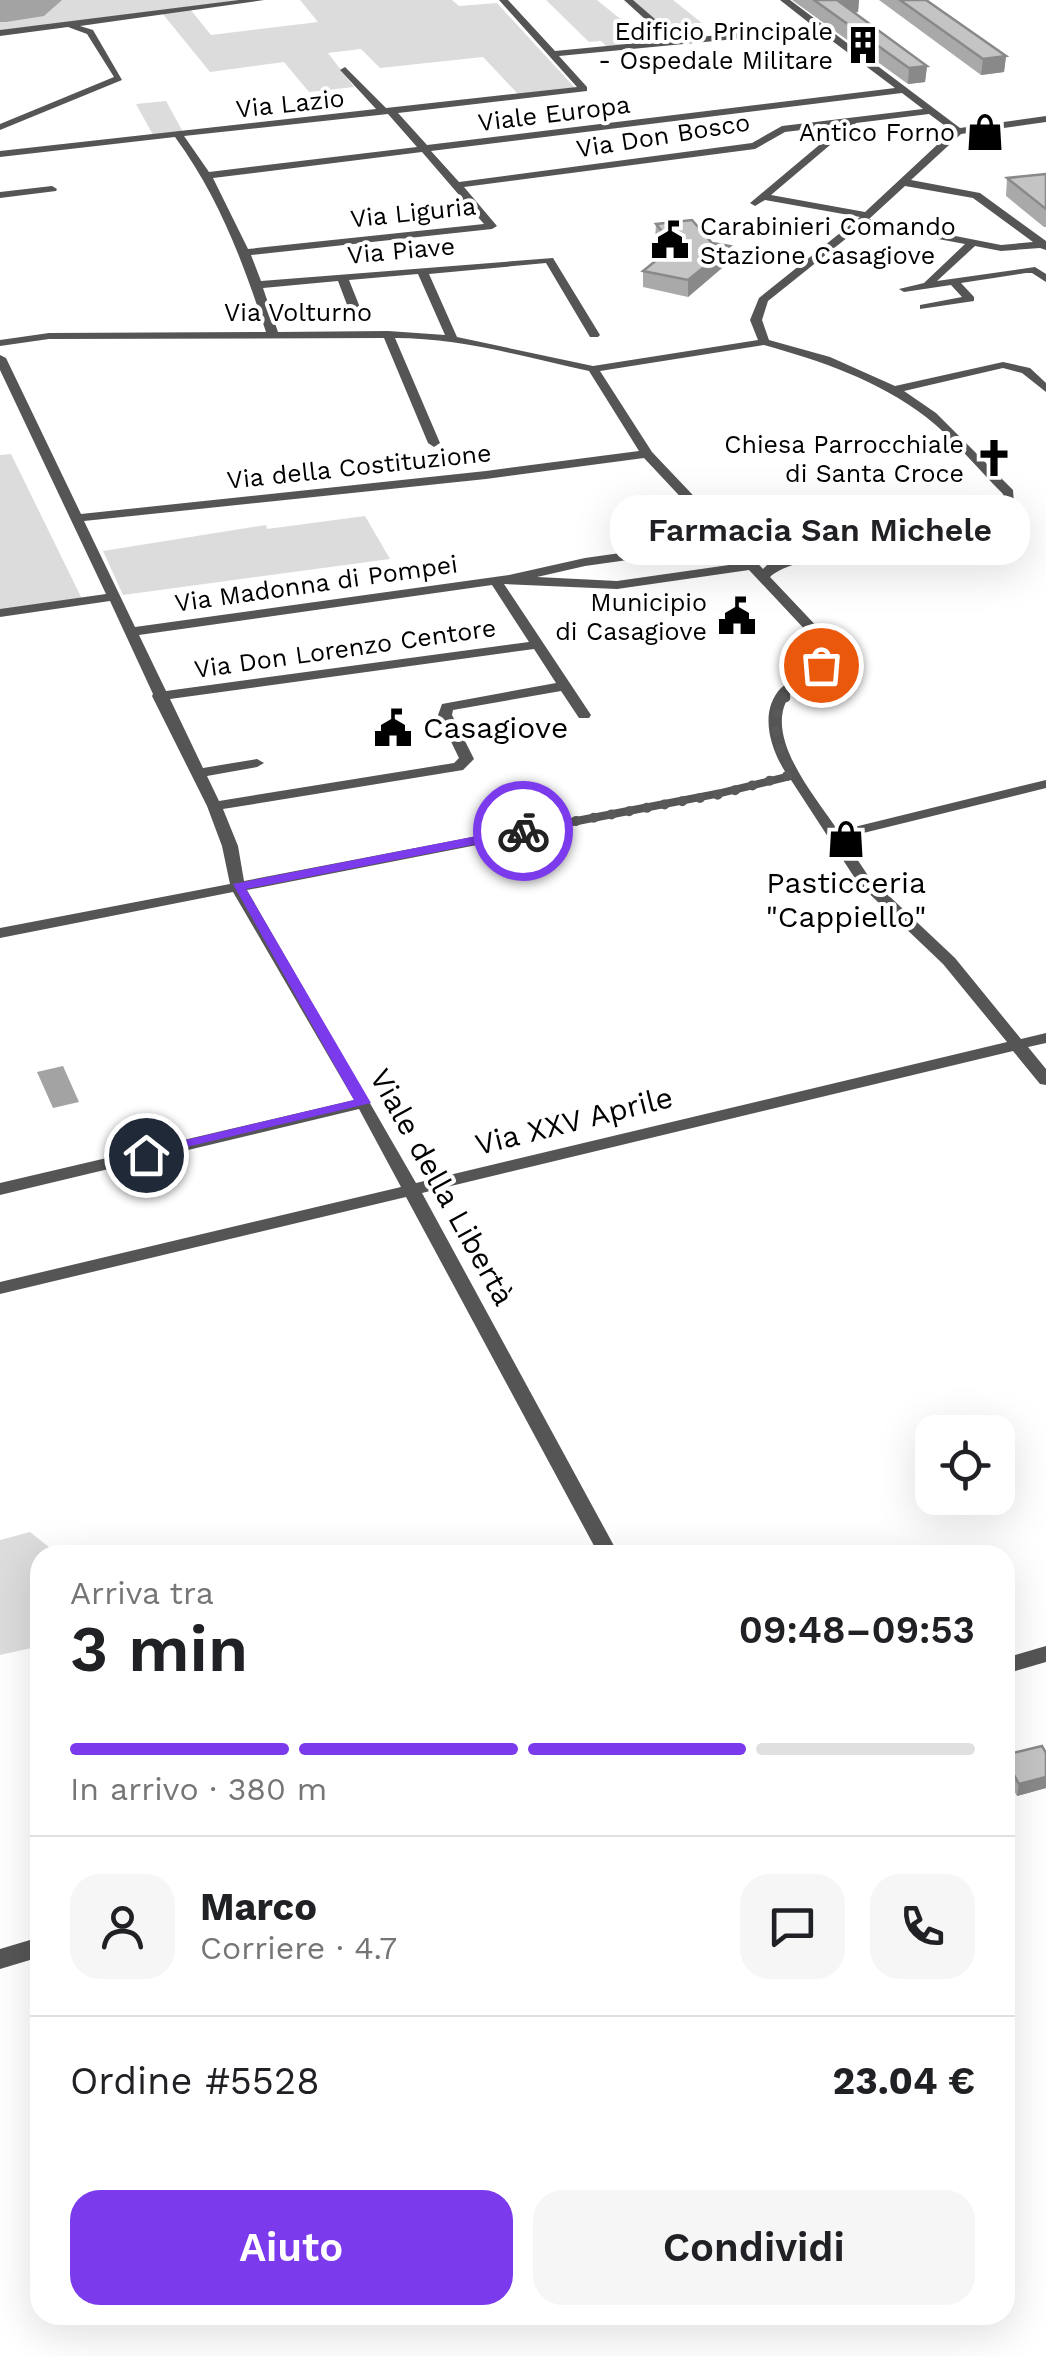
<!DOCTYPE html>
<html lang="it">
<head>
<meta charset="utf-8">
<style>
	body { margin:0; font-family:"Work Sans",sans-serif; background:#f6f6f6; color:#202124; height:100vh; display:flex; flex-direction:column; font-size:38px; white-space:nowrap }
	* { box-sizing:border-box; margin:0 }
	p { font-size:32px; color:#757577 }
	.icon { flex:none; width:55px; height:55px; fill:none; stroke:currentColor; stroke-width:2; stroke-linecap:round; stroke-linejoin:round }
	.map { position:relative; flex:1; overflow:hidden }
	.panel { position:absolute; left:30px; top:1545px; width:985px; height:780px; display:flex; flex-direction:column; background:#fff; border-radius:30px; box-shadow:0 10px 40px #0002 }
	.panel>* { flex:none }
	.fabs { position:absolute; left:915px; top:1415px; display:grid; gap:20px }
	.fabs a { display:grid; place-items:center; width:100px; height:100px; border-radius:20px; background:#fff; box-shadow:0 10px 40px #0002; font-size:50px }
	.pin { position:absolute; display:grid; place-items:center; width:85px; height:85px; color:#fff; margin:-42px; border:5px solid #fff; border-radius:50%; box-shadow:0 2px 10px #0007 }
	.courier { position:absolute; display:grid; place-items:center; width:100px; height:100px; margin:-50px; border:8px solid #7c3aed; border-radius:50%; background:#fff; color:#222; box-shadow:0 2px 12px #0007 }
	.bubble { position:absolute; height:70px; border-radius:30px; background:#fff; box-shadow:0 10px 40px #0002; font-size:32px; font-weight:600; line-height:70px; text-align:center }
	.headline em { font-style:normal; font-weight:600 }
	.headline div { display:flex; flex-direction:column-reverse }
	.headline { display:flex; align-items:center; justify-content:space-between; height:170px; padding:0 40px }
	h1 { font-size:65px; font-weight:600; line-height:75px }
	.bar { display:grid; grid-template-columns:repeat(4,1fr); gap:15px 10px; align-content:center; height:120px; padding:0 40px }
	.bar i { height:12px; border-radius:8px; background:#e0e0e0 }
	.bar .selected { background:#7c3aed }
	.bar p { grid-column:span 4 }
	.line { display:flex; align-items:center; gap:25px; padding:0 40px; border-top:2px solid #e0e0e0 }
	.line div { flex:1 }
	.round { display:grid; place-items:center; flex:none; width:105px; height:105px; border-radius:30px; background:#f6f6f6 }
	.cta { display:flex; gap:20px; margin-top:auto; padding:20px 40px }
	.cta a { flex:1; height:115px; border-radius:30px; background:#7c3aed; color:#fff; font-size:40px; font-weight:600; line-height:115px; text-align:center }
	.cta a+a { background:#f6f6f6; color:#202124 }
	.map>svg:first-child { display:block }
</style>
</head>
<body>
<div class="map">
<svg width="1046" height="2356" viewBox="0 0 1046 2356">
	<rect width="100%" height="100%" fill="#fff"/>
	<g fill="#dcdcdc">
		<path d="M0 0H241L0 31Z"/>
		<path d="M300 0H452L459 6 497 3 575 88 518 94 483 57 380 68 361 49 328 53 354 87 309 92 284 62 210 72 162 13 190 9 211 35 318 22Z"/>
		<path d="M546 0H597L635 31 630 32 637 39 628 40 633 46 609 49 601 41 589 42Z"/>
		<path d="M632 0H673L702 23 663 27Z"/>
		<path d="M166 101 183 132 153 135 136 104Z"/>
		<path d="M11 454 83 601 0 613V455Z"/>
		<path d="M365 516 390 559 123 595 103 551 266 525 267 529Z"/>
		<path d="M30 1532 59 1555H40V1646L0 1655V1540Z"/>
	</g>
	<g fill="#a3a3a3">
		<path d="M0 0H62L44 16 6 22H0Z"/>
		<path d="M63 1066 79 1102 53 1108 37 1072Z"/>
	</g>
	<g fill="none" stroke-linecap="round" stroke-linejoin="round">
		<g fill="#555" fill-rule="evenodd">
			<path d="M239 0H264L80 26 93 30 122 80 0 130V124L114 77 87 34 68 27 0 36V30Z"/>
			<path d="M499 0H508L555 51 668 40 624 0H633L678 39 813 26 780 0H790L960 128 1046 116V122L961 134 911 180 980 193 1046 241V250L1040 248 1001 251 975 246 937 281 1035 267 1046 274V282L1032 273H1026L961 283 974 297V301L920 309V305L962 297 951 285 904 292 899 289 924 283 965 244 863 225 768 301 762 320 769 340 830 357 895 386 1003 362 1030 368 1046 383V392L1022 373 1003 368 904 391 936 413 1013 490 1014 504C993 515 968 534 945 539 906 548 795 553 770 577L823 633 831 647 828 665C817 675 799 683 790 695 761 736 817 798 838 831L1046 780V788L843 838 869 877 955 958 1021 1039 1046 1033V1043L1028 1047 1046 1069V1085L1040 1084 1013 1051 422 1193 619 1555H599L406 1197 0 1294V1282L401 1187 359 1109 0 1195V1183L354 1100 233 892 0 938V928L230 884 222 846 207 806 152 696 153 694 110 601 0 617V609L106 594 0 370V355L6 358 81 514 486 471 639 451 589 371C525 357 461 338 395 338L440 443 434 447 428 443 384 338 49 339 0 346V340L49 333 266 332C243 262 219 197 175 137L0 157V151L376 109 342 72 340 70 345 67 386 108 577 87ZM819 31 895 88 427 145 398 113 587 91V87L559 56ZM902 93 923 109 782 126 752 143 459 182 431 151ZM388 114 417 147 209 172 184 136ZM929 114 952 131 865 212 771 195 856 123ZM843 125 750 203 755 206 765 200 860 217 759 298 750 320 758 340 593 366 457 337 429 274 546 263 590 337H598L600 335 553 258 261 281 251 255 492 229 497 226 464 187 755 149 785 132ZM422 152 484 224 248 249 213 178ZM905 186 973 198 1033 242 1001 245 869 219ZM418 274 445 335 388 331 278 332 263 288 338 281 349 310 355 313 361 310 349 280ZM764 345C821 361 878 380 926 417 954 439 978 469 1003 494L1004 499 943 532 824 550 768 564 763 569 652 452 600 371ZM644 458 720 539 585 558 509 575 135 627 84 521 486 479ZM727 546 743 563 617 581 537 577 585 566ZM749 570 810 635 817 647 814 663C804 671 791 679 781 688 758 712 771 750 786 773L721 789 244 881 238 846 223 809 463 770 474 759 452 715 453 710 561 691 579 718H589L591 715 504 584 617 589ZM492 585 529 642 166 691 139 635ZM534 649 556 683 442 704 438 715 459 758 454 763 219 801 207 776 257 767 264 763 257 759 203 768 170 699ZM791 780 858 883 943 964 1007 1042 416 1183 247 890 721 797Z"/>
			<path d="M52 186 57 189 56 191 0 198V192Z"/>
			<path d="M1046 1646V1662L1005 1674V1658Z"/>
			<path d="M40 1937V1957L0 1969V1949Z"/>
		</g>
	</g>
	<g fill="#a9a9a9">
		<path d="M792 0H859L858 12 854 13 927 66 925 82 908 84Z"/>
		<path d="M879 0H926L1006 56 1004 72 981 75Z"/>
		<path d="M1046 174V227H1044L1006 196 1007 178Z"/>
		<path d="M656 224 712 243 730 246 729 262 688 297 643 287V271L666 253 655 240Z"/>
		<path d="M1046 1753V1788L1017 1796 1005 1775V1755Z"/>
	</g>
	<g fill="#898989">
		<path d="M837 0H859L858 12 836 15Z"/>
		<path d="M1006 56 1004 72 981 75 983 59Z"/>
		<path d="M927 66 925 82 908 84 909 68Z"/>
		<path d="M730 246 729 262 688 297V280Z"/>
		<path d="M1046 1777V1788L1017 1796 1019 1784Z"/>
	</g>
	<g fill="#c4c4c4" stroke="#898989" stroke-width="2.5">
		<path d="M814 0H837L927 66 909 68Z"/>
		<path d="M900 0H926L1006 56 983 59Z"/>
		<path d="M1046 174V209L1007 178Z"/>
		<path d="M692 220 712 243 730 246 688 280 643 271 674 246 656 224Z"/>
		<path d="M1042 1746 1046 1753V1777L1019 1784 1005 1759V1755Z"/>
	</g>
	<path fill="#7c3aed" d="M523 827 528 834 246 889 371 1103 140 1158V1151L354 1100 233 884Z"/>
	<g fill="none" stroke-linecap="round" stroke-linejoin="round">
		<path stroke="#595959" stroke-width="10" stroke-dasharray="0 18" d="M523 831 721 794 794 774C760 723 775 698 821 665"/>
	</g>
	<defs>
		<g id="building-bare" transform="scale(3)"><path d="M-4-6H4V6H1V3H-1V6H-4ZM-2.5-4.3h1.7v1.8h-1.7ZM.8-4.3h1.7v1.8H.8ZM-2.5-1h1.7V.8h-1.7ZM.8-1h1.7V.8H.8Z" fill="#000" stroke="#fff" stroke-width="2.5" paint-order="stroke"/></g>
		<g id="shop-bare" transform="scale(3)"><path d="M-5-2.5h2.3a2.7 3.5 0 0 1 5.4 0H5L5.5 6h-11ZM-1.5-2.5h3a1.5 2.3 0 0 0-3 0Z" fill="#000" stroke="#fff" stroke-width="2.5" paint-order="stroke"/></g>
		<g id="civic-bare" transform="scale(3)"><path d="M-.6-6.5H3V-4.5H.6V-3L4-1V1h2V6H-6V1h2V-1L-.6-3ZM-1.2 2.5V6h2.4V2.5Z" fill="#000" stroke="#fff" stroke-width="2.5" paint-order="stroke"/></g>
		<g id="church-bare" transform="scale(3)"><path d="M-1.2-6h2.4v3.5h3.3v2.4h-3.3V6h-2.4V-.1h-3.3v-2.4h3.3Z" fill="#000" stroke="#fff" stroke-width="2.5" paint-order="stroke"/></g>
	</defs>
	<g fill-rule="evenodd">
		<use href="#building-bare" x="863" y="45"/>
		<use href="#shop-bare" x="985" y="132"/>
		<use href="#civic-bare" x="670" y="240"/>
		<use href="#church-bare" x="994" y="458"/>
		<use href="#civic-bare" x="737" y="616"/>
		<use href="#civic-bare" x="393" y="728"/>
		<use href="#shop-bare" x="846" y="839"/>
	</g>
	<g text-anchor="middle" stroke-width="8" stroke-linejoin="round" paint-order="stroke">
		<g font-size="25" fill="#000" stroke="#fff" text-anchor="end">
			<text x="833" y="40">Edificio Principale<tspan x="833" dy="29">- Ospedale Militare</tspan></text>
			<text x="955" y="141">Antico Forno</text>
			<text x="700" y="235" text-anchor="start">Carabinieri Comando<tspan x="700" dy="29">Stazione Casagiove</tspan></text>
			<text x="964" y="453">Chiesa Parrocchiale<tspan x="964" dy="29">di Santa Croce</tspan></text>
			<text x="707" y="611">Municipio<tspan x="707" dy="29">di Casagiove</tspan></text>
		</g>
		<g font-size="25" fill="#000" stroke="#fff">
			<text transform="translate(290 103) rotate(-6)" y="9">Via Lazio</text>
			<text transform="translate(554 113) rotate(-7)" y="9">Viale Europa</text>
			<text transform="translate(663 135) rotate(-9)" y="9">Via Don Bosco</text>
			<text transform="translate(413 212) rotate(-6)" y="9">Via Liguria</text>
			<text transform="translate(401 250) rotate(-5)" y="9">Via Piave</text>
			<text x="298" y="321">Via Volturno</text>
			<text transform="translate(359 466) rotate(-6)" y="9">Via della Costituzione</text>
			<text transform="translate(316 583) rotate(-8)" y="9">Via Madonna di Pompei</text>
			<text transform="translate(345 648) rotate(-8)" y="9">Via Don Lorenzo Centore</text>
		</g>
		<g font-size="30" fill="#000" stroke="#fff" text-anchor="start">
			<text x="423" y="738">Casagiove</text>
			<text x="846" y="893" text-anchor="middle">Pasticceria<tspan x="846" dy="34">"Cappiello"</tspan></text>
		</g>
		<g font-size="30" fill="#000" stroke="#fff">
			<text transform="translate(574 1121) rotate(-14)" y="10">Via XXV Aprile</text>
			<text transform="translate(442 1187) rotate(61)" y="10">Viale della Libertà</text>
		</g>
	</g>
</svg>
<div class="fabs">
<a><svg class="icon" aria-label="locate" viewBox="0 0 24 24"><circle cx="12" cy="12" r="6"/><path d="M12 2v4M12 18v4M2 12h4M18 12h4"/></svg></a>
</div>
<div class="pin" style="left:821px;top:665px;background:#ea580c"><svg class="icon" aria-label="bag" viewBox="0 0 24 24"><path d="M5 8h14l-1 12H6zM9 8a3 3 0 0 1 6 0"/></svg></div>
<div class="pin" style="left:146px;top:1155px;background:#1f2937"><svg class="icon" aria-label="home" viewBox="0 0 24 24"><path d="M3 11l9-7 9 7M6 9v11h12V9"/></svg></div>
<div class="courier" style="left:523px;top:831px"><svg class="icon" aria-label="bike" viewBox="0 0 24 24"><circle cx="6" cy="16" r="4"/><circle cx="18" cy="16" r="4"/><path d="M6 16l4-8h5l3 8M10 8l3 8H6M13 5h3"/></svg></div>
<div class="bubble" style="left:610px;top:495px;width:420px">Farmacia San Michele</div>
<section class="panel">
<div class="headline"><div><h1>3 min</h1><p>Arriva tra</p></div><em>09:48–09:53</em></div>
<div class="bar"><i class="selected"></i><i class="selected"></i><i class="selected"></i><i></i><p>In arrivo · 380 m</p></div>
<div class="line" style="height:180px"><a class="round"><svg class="icon" aria-label="person" viewBox="0 0 24 24"><circle cx="12" cy="8" r="4"/><path d="M4 21q1-7 8-7t8 7"/></svg></a><div><b>Marco</b><p>Corriere · 4.7</p></div><a class="round"><svg class="icon" aria-label="chat" viewBox="0 0 24 24"><path d="M4 5h16v11H9l-5 4z"/></svg></a><a class="round"><svg class="icon" aria-label="phone" viewBox="0 0 24 24"><path d="M5 4h4l2 5-3 2q2 4 5 5l2-3 5 2v4C11 20 4 13 5 4z"/></svg></a></div>
<div class="line" style="height:130px"><div>Ordine #5528</div><b>23.04 €</b></div>
<div class="cta"><a>Aiuto</a><a>Condividi</a></div>
</section>
</div>
</body>
</html>
